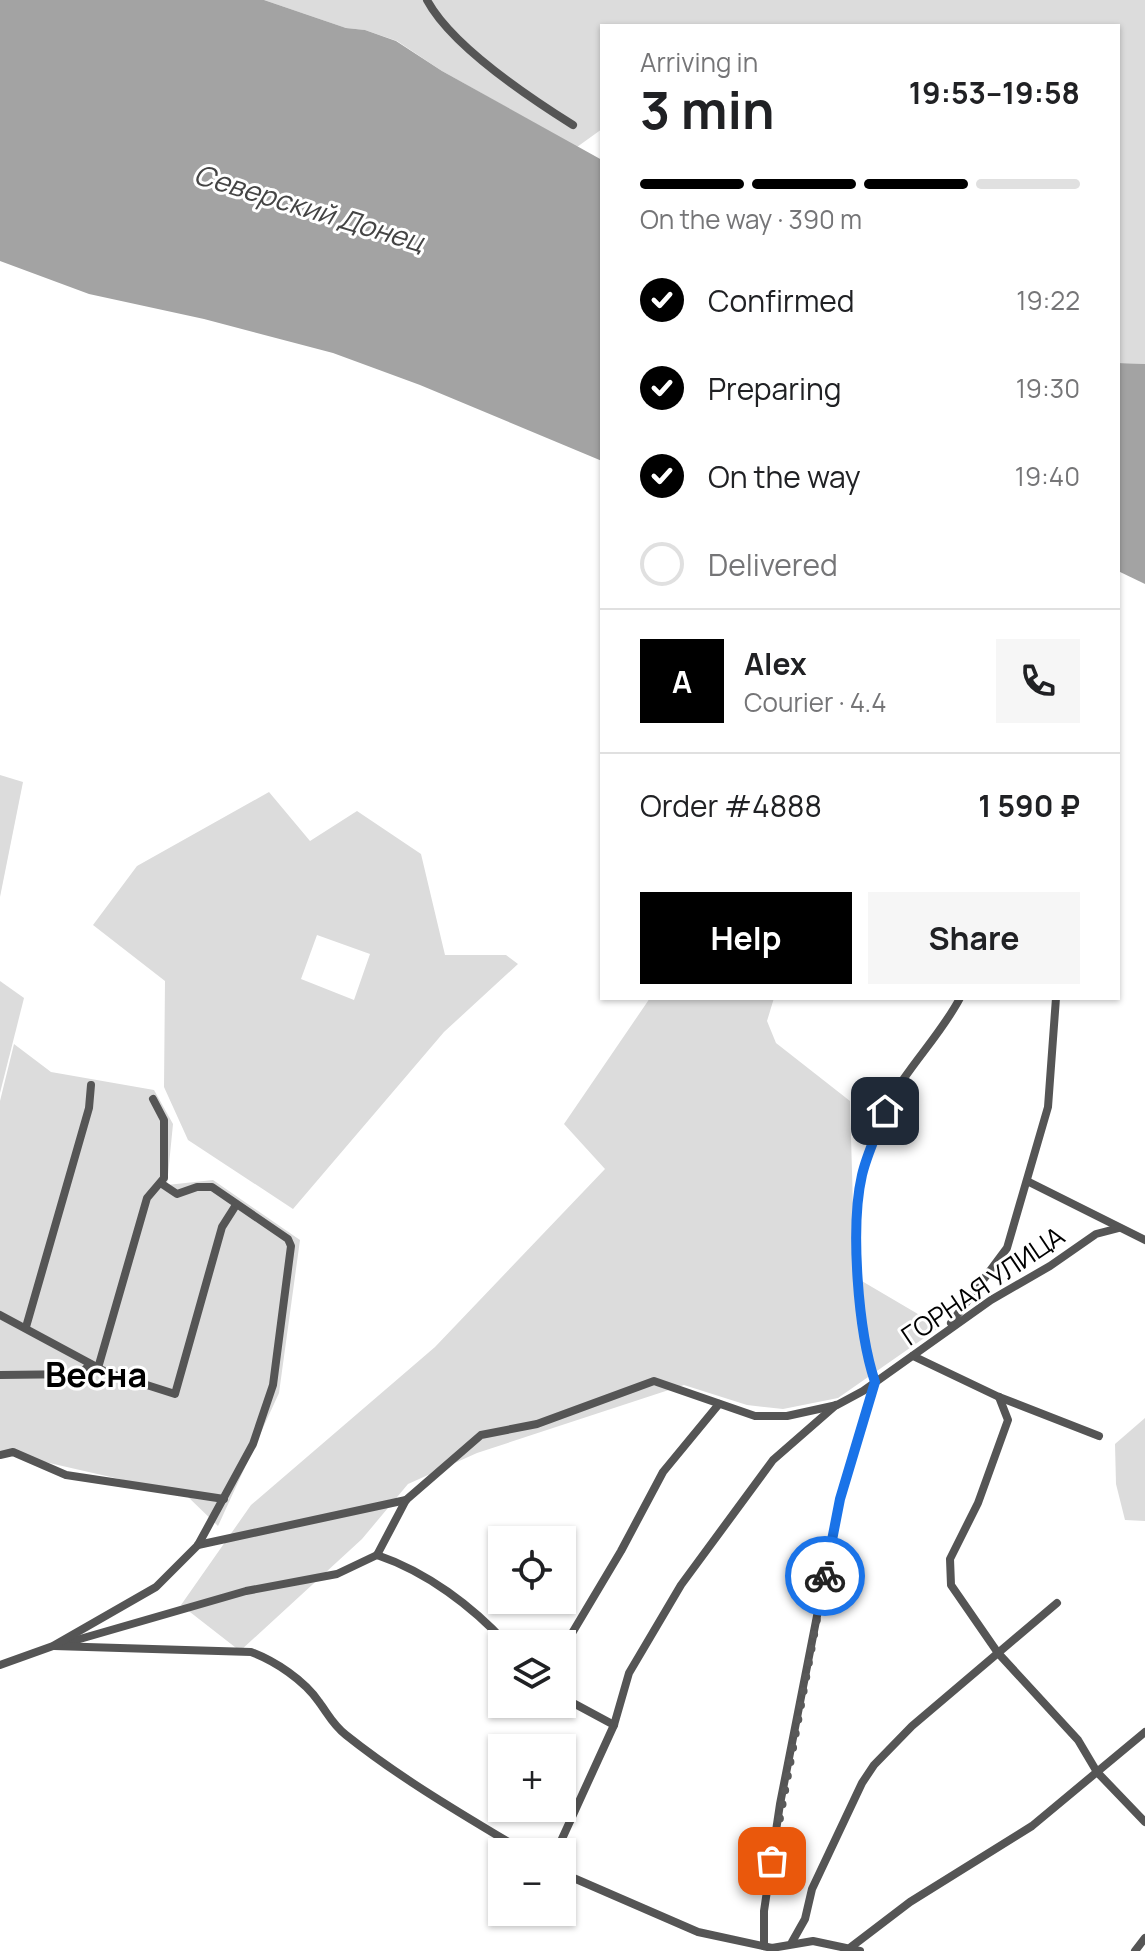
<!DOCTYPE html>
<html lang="en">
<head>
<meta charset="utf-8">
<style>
	body { margin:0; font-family:Manrope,sans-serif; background:#f6f6f6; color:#202124; height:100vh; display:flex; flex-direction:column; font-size:30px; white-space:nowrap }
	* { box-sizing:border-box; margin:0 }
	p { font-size:26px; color:#757577 }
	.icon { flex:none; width:44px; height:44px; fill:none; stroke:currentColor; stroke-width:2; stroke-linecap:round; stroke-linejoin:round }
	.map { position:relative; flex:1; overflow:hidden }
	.drawer { position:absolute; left:600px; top:24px; width:520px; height:976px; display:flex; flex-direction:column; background:#fff; border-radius:0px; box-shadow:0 2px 6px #0004 }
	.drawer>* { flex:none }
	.fabs { position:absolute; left:488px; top:1526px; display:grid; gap:16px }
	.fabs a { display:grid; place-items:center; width:88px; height:88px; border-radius:0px; background:#fff; box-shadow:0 2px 6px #0004; font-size:40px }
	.pin { position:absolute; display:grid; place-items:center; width:68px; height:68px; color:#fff; margin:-34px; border-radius:16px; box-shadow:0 4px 12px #0006 }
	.courier { position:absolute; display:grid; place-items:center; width:80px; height:80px; margin:-40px; border:6px solid #1a73e8; border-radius:50%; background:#fff; color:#222; box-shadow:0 2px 10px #0007 }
	.head em { font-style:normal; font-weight:700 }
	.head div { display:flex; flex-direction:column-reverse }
	.head { display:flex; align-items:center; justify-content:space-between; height:136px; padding:0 40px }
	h1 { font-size:52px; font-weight:700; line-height:60px }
	.bar { display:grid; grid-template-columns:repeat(4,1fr); gap:12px 8px; align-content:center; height:96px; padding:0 40px }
	.bar i { height:10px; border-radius:6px; background:#e0e0e0 }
	.bar .current { background:#000 }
	.bar p { grid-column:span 4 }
	.line { display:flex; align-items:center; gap:20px; padding:0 40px; border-top:2px solid #e0e0e0 }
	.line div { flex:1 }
	.round { display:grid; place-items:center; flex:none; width:84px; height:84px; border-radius:0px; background:#f6f6f6 }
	ol { padding:0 40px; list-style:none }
	li { display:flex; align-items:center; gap:24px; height:88px }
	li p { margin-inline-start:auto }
	li .icon { padding:8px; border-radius:50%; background:#000; color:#fff; stroke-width:4 }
	li:last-child { color:#757577 }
	li i { width:44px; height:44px; border:4px solid #e0e0e0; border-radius:50% }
	.primary-button { display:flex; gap:16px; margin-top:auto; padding:16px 40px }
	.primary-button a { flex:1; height:92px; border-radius:0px; background:#000; color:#fff; font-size:32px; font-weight:700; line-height:92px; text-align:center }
	.primary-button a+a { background:#f6f6f6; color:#202124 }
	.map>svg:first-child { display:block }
</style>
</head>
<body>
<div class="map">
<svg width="1145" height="1951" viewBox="0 0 1145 1951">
	<rect width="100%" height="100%" fill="#fff"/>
	<g fill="#dcdcdc" fill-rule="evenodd">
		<path d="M264 0H1145V364L1118 363V26H602V129L577 147 442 71 397 41 365 30 346 28Z"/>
		<path d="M0 775 23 782 0 897Z"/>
		<path d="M269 792 310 841 357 811 421 854 445 955H506L518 964 444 1032 293 1209 188 1140 164 1087 165 981 93 925 137 866ZM317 935 370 954 354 1000 301 979Z"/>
		<path d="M0 981 24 998 0 1093Z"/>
		<path d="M650 998H774L767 1021 776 1043 850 1101 855 1277 940 1327 838 1398 783 1409 747 1405 684 1385 477 1453 408 1484 362 1539 240 1651 181 1605 251 1505 435 1347 605 1169 564 1124Z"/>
		<path d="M14 1044 51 1072 154 1090 173 1124 167 1185 213 1180 300 1240 279 1393 218 1526 185 1494 23 1457 0 1455V1101Z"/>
		<path d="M1145 1418V1521L1125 1520 1116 1484 1115 1444Z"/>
	</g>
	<g fill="#a3a3a3">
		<path d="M0 0H264L346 28 365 30 396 41 442 71 602 160V461L420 385 333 353 204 319 89 294 0 261Z"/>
		<path d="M1118 363 1145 364V584L1118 571Z"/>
	</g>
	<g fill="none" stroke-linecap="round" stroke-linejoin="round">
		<g stroke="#555" stroke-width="8">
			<path d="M427 0C451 45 530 98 573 125"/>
			<path d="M1027 1181 1145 1240"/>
			<path d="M0 1315 106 1372 175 1394 222 1227 236 1205"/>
			<path d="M951 1323 1007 1248 1048 1107 1056 998"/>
			<path d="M26 1327 89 1108 91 1085"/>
			<path d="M913 1356 999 1397 1099 1436"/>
			<path d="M98 1368 147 1198 164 1178V1120L153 1099"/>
			<path d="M0 1375 81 1374 90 1364"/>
			<path d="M999 1397 1008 1420 978 1503 950 1559 951 1585 998 1653 1078 1740 1097 1772 1145 1822"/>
			<path d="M0 1455 13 1452 66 1475 224 1499"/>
			<path d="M198 1545 406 1500"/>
			<path d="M377 1555 406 1500 481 1435 537 1424 654 1381 755 1416H787L837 1405 863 1391 991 1300 1050 1266 1096 1234 1119 1228"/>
			<path d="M377 1555C427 1572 472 1606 507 1644"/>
			<path d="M66 1643 246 1591 337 1574 377 1555"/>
			<path d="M54 1646 251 1652C275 1661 304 1680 319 1702 328 1714 333 1725 346 1735 401 1779 465 1816 525 1852"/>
			<path d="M562 1650 621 1551 663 1472 719 1404"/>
			<path d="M0 1665 53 1646 156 1587 198 1545 253 1444 273 1385 291 1246 288 1239 212 1187H197L177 1194 162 1184"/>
			<path d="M562 1697 614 1725"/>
			<path d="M556 1852 614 1725 629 1673 681 1585 773 1460 836 1405"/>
			<path d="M562 1873 698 1932 772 1948 813 1941 860 1951"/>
			<path d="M792 1942 805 1919 812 1889 862 1783 874 1765 912 1726 1057 1603"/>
			<path d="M764 1946V1911L780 1804 840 1499 875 1382C858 1332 850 1226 862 1175 867 1155 877 1130 885 1111 904 1070 939 1038 960 998"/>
			<path d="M851 1947 910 1902 1032 1826 1145 1732"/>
			<path d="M1135 1951 1145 1938"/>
		</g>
	</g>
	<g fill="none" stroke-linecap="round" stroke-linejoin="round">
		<path stroke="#595959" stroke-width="8" stroke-dasharray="0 14.4" d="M772 1861 825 1576"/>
		<path stroke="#1a73e8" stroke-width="10" d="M825 1576 840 1499 875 1382C858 1331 850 1227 862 1175 867 1153 878 1132 885 1111"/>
	</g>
	<g text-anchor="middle" stroke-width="6" stroke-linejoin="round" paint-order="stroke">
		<g font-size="26" fill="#000" stroke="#fff">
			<text transform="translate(983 1286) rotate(-34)" y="9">ГОРНАЯ УЛИЦА</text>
		</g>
		<g font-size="28" font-style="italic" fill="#444" stroke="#fff">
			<text transform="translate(309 208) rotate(17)" y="10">Северский Донец</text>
		</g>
		<g font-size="34" font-weight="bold" fill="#000" stroke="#fff">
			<text x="96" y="1387">Весна</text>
		</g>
	</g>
</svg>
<div class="fabs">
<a><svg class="icon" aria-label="locate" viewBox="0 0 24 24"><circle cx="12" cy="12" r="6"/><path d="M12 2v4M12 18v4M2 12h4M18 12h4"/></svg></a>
<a><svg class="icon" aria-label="layers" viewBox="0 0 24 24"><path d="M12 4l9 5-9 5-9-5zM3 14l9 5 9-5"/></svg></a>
<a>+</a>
<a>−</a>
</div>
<div class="pin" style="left:772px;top:1861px;background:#ea580c"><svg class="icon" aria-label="bag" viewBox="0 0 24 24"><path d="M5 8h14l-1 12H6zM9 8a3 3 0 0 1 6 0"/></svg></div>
<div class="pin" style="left:885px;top:1111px;background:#1f2937"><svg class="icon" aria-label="home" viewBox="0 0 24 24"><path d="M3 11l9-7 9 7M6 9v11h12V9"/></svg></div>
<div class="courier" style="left:825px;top:1576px"><svg class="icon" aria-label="bike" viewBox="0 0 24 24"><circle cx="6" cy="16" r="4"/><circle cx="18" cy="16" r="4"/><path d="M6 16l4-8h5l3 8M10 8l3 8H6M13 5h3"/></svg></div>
<section class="drawer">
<div class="head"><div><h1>3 min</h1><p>Arriving in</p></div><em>19:53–19:58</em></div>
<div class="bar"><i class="current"></i><i class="current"></i><i class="current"></i><i></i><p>On the way · 390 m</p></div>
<ol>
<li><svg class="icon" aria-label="check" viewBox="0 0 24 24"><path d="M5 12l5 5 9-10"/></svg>Confirmed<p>19:22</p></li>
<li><svg class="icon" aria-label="check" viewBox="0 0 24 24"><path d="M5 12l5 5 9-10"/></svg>Preparing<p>19:30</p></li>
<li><svg class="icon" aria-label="check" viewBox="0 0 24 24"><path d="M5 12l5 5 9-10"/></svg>On the way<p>19:40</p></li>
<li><i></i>Delivered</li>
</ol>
<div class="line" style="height:144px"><b class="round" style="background:#000;color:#fff">A</b><div><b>Alex</b><p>Courier · 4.4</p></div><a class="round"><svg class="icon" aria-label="phone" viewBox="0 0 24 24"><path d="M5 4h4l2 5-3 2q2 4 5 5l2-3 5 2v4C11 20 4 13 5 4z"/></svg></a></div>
<div class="line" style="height:104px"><div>Order #4888</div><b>1 590 ₽</b></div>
<div class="primary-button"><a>Help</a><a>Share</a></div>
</section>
</div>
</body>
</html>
